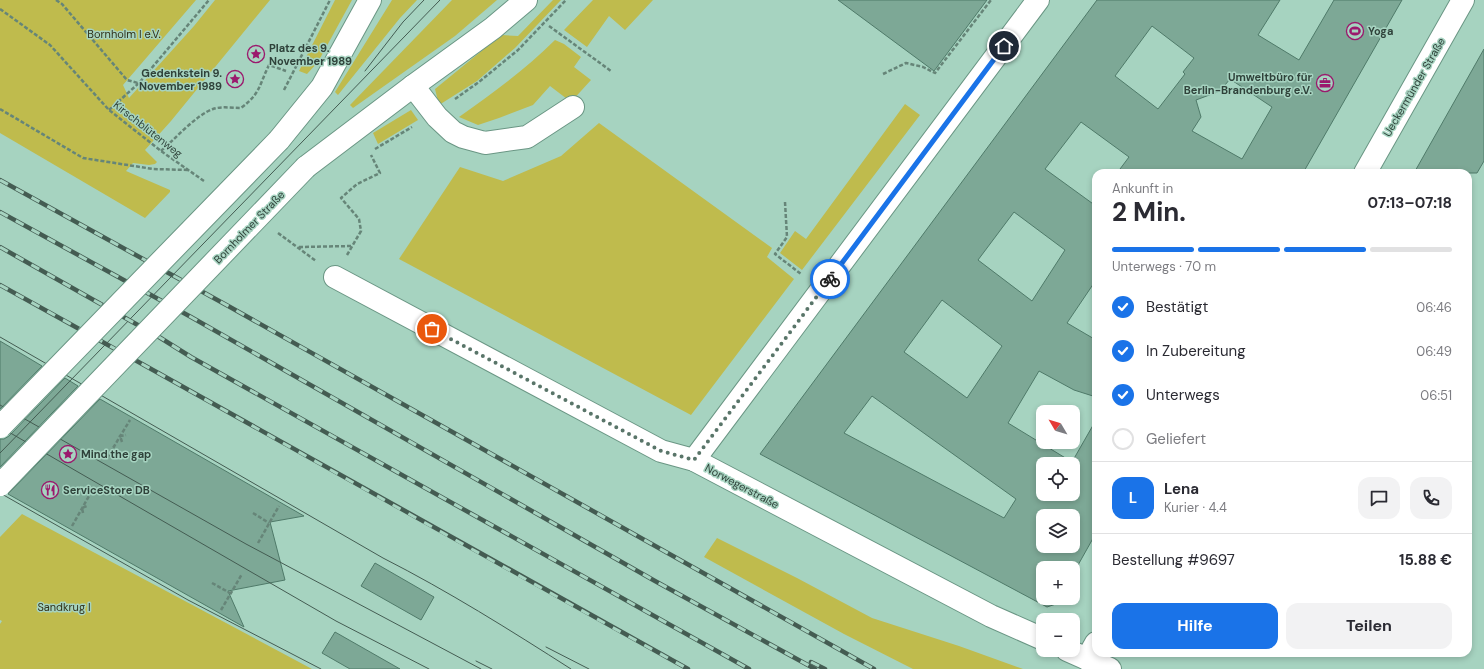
<!DOCTYPE html>
<html lang="de">
<head>
<meta charset="utf-8">
<style>
	body { margin:0; font-family:"DM Sans",sans-serif; background:#f2f2f3; color:#2b2b33; height:100vh; display:flex; flex-direction:column; font-size:15px; white-space:nowrap }
	* { box-sizing:border-box; margin:0 }
	p { font-size:13px; color:#7c7c81 }
	.icon { flex:none; width:22px; height:22px; fill:none; stroke:currentColor; stroke-width:2; stroke-linecap:round; stroke-linejoin:round }
	.map { position:relative; flex:1; overflow:hidden }
	.details { position:absolute; left:1092px; top:169px; width:380px; height:488px; display:flex; flex-direction:column; background:#fff; border-radius:12px; box-shadow:0 2px 6px #0003 }
	.details>* { flex:none }
	.needle { width:26px; rotate:308deg }
	.fabs { position:absolute; left:1036px; top:405px; display:grid; gap:8px }
	.fabs a { display:grid; place-items:center; width:44px; height:44px; border-radius:8px; background:#fff; box-shadow:0 2px 6px #0003; font-size:20px }
	.pin { position:absolute; display:grid; place-items:center; width:34px; height:34px; color:#fff; margin:-17px; border:2px solid #fff; border-radius:50%; box-shadow:0 1px 4px #0007 }
	.courier { position:absolute; display:grid; place-items:center; width:40px; height:40px; margin:-20px; border:3px solid #1a73e8; border-radius:50%; background:#fff; color:#222; box-shadow:0 1px 5px #0007 }
	.overview em { font-style:normal; font-weight:700 }
	.overview div { display:flex; flex-direction:column-reverse }
	.overview { display:flex; align-items:center; justify-content:space-between; height:68px; padding:0 20px }
	h1 { font-size:26px; font-weight:700; line-height:30px }
	.bar { display:grid; grid-template-columns:repeat(4,1fr); gap:6px 4px; align-content:center; height:48px; padding:0 20px }
	.bar i { height:5px; border-radius:3px; background:#e1e1e2 }
	.bar .on { background:#1a73e8 }
	.bar p { grid-column:span 4 }
	.line { display:flex; align-items:center; gap:10px; padding:0 20px; border-top:1px solid #e1e1e2 }
	.line div { flex:1 }
	.round { display:grid; place-items:center; flex:none; width:42px; height:42px; border-radius:12px; background:#f2f2f3 }
	ol { padding:0 20px; list-style:none }
	li { display:flex; align-items:center; gap:12px; height:44px }
	li p { margin-inline-start:auto }
	li .icon { padding:4px; border-radius:50%; background:#1a73e8; color:#fff; stroke-width:4 }
	li:last-child { color:#7c7c81 }
	li i { width:22px; height:22px; border:2px solid #e1e1e2; border-radius:50% }
	.button { display:flex; gap:8px; margin-top:auto; padding:8px 20px }
	.button a { flex:1; height:46px; border-radius:12px; background:#1a73e8; color:#fff; font-size:16px; font-weight:700; line-height:46px; text-align:center }
	.button a+a { background:#f2f2f3; color:#2b2b33 }
	.map>svg:first-child { display:block }
</style>
</head>
<body>
<div class="map">
<svg width="1484" height="669" viewBox="0 0 1484 669">
	<rect width="100%" height="100%" fill="#a6d3c0"/>
	<g fill="#bfbb4d">
		<path d="M0 0H196L123 85 129 98 194 26 215 0H270L171 121 145 150 157 162 155 164 149 165 133 163 126 171 170 190V192L145 218 0 133Z"/>
		<path d="M335 0H352L318 62 307 74 299 71Z"/>
		<path d="M392 0H417L400 18 338 95 335 92Z"/>
		<path d="M452 0H497L455 36 353 108 350 105Z"/>
		<path d="M553 0H561L515 48 477 81 439 105 435 89 501 35 518 36Z"/>
		<path d="M593 0H653L625 30 609 16 587 47 564 30Z"/>
		<path d="M555 40 564 44 581 57 574 67 591 80 571 102 550 86 533 105 499 118 478 125 459 117C493 93 526 69 555 40Z"/>
		<path d="M905 104 920 115 802 270 780 253 795 231 806 239Z"/>
		<path d="M411 110 418 120 378 144 373 133Z"/>
		<path d="M599 123 772 248 767 257 794 279 691 415 399 259 460 167 503 181 561 156Z"/>
		<path d="M22 514 312 669H0V624L2 621 0 620V537Z"/>
		<path d="M717 538 797 578 872 618 959 646 1023 669H913L844 634 704 557Z"/>
	</g>
	<g fill="#7da896" stroke="#4f7a69" fill-rule="evenodd">
		<path d="M838 0H987L934 71Z"/>
		<path d="M1097 0H1280L1258 35 1299 60 1334 0H1402L1303 173H1117L1129 157 1081 122 1045 169 1096 206V280L1067 323 1096 340V397L1074 390 1039 371 1008 423 1072 462 1096 420V533L1073 574V568H1043V598H1059L1056 604 1047 607 760 454ZM1152 26 1194 58 1183 72 1185 74 1158 109 1115 76ZM1230 79 1272 107 1242 159 1192 131 1201 117 1196 100 1220 91ZM1014 212 1065 250 1032 301 978 260ZM942 300 1002 346 967 398 904 352ZM872 396 1016 499 1004 518 844 433ZM1043 464H1073V494H1043ZM1043 516H1073V546H1043Z"/>
		<path d="M1484 49V161L1477 173H1414Z"/>
		<path d="M0 341 42 366 0 409Z"/>
		<path d="M65 378 78 386 0 467V439H4L9 436Z"/>
		<path d="M100 399 304 516 270 522 285 580 228 591 244 627 8 494Z"/>
		<path d="M375 563 434 597 421 620 361 586Z"/>
		<path d="M335 632 400 669H350L322 653Z"/>
	</g>
	<g fill="none" stroke-linecap="round" stroke-linejoin="round">
		<g stroke="#6a9684" stroke-width="24">
			<g id="minor">
				<path d="M413 86 437 117 453 132 463 137 485 143 527 137 573 107"/>
				<path d="M1365 173 1463 0"/>
				<path d="M335 277 661 451 694 460 991 616 1043 639"/>
				<path d="M694 460 1038 0"/>
				<path d="M1067 650 1110 669"/>
				<path d="M1087 659 1096 643"/>
			</g>
		</g>
		<g stroke="#6a9684" stroke-width="24">
			<g id="major">
				<path d="M279 140 322 87 370 0"/>
				<path d="M306 167 413 86 493 28 526 0"/>
			</g>
		</g>
		<g stroke="#668578" stroke-width="2.5" stroke-dasharray="4 2" stroke-linecap="butt">
			<path d="M56 0 62 4 127 80 138 83"/>
			<path d="M0 9 50 45 109 110 161 151 204 181"/>
			<path d="M549 26 611 71"/>
			<path d="M883 74 906 63 923 67 935 73 991 0"/>
			<path d="M284 90 330 0"/>
			<path d="M455 99 479 82 518 50 566 0"/>
			<path d="M0 109 83 158 153 169 189 170"/>
			<path d="M109 110 139 83 209 0"/>
			<path d="M375 149 412 127"/>
			<path d="M161 151C175 139 196 115 213 109 222 106 232 108 241 108 261 93 259 85 269 65L286 71"/>
			<path d="M785 202 787 237 775 254 801 274"/>
			<path d="M278 233 316 261"/>
			<path d="M299 247 352 246"/>
			<path d="M347 255 361 231 359 219 341 198 357 184 380 173 371 155"/>
			<path d="M122 442 120 436 126 435"/>
			<path d="M107 458 130 420"/>
			<path d="M83 513 82 508 87 506"/>
			<path d="M253 513 269 523"/>
			<path d="M72 526 93 489"/>
			<path d="M258 543 279 506"/>
			<path d="M212 583 230 593"/>
			<path d="M221 610 242 574"/>
		</g>
		<use href="#minor" stroke="#fff" stroke-width="22"/>
		<use href="#major" stroke="#fff" stroke-width="22"/>
		<g stroke="#445c52" stroke-width="1">
			<path d="M365 71 403 22 424 0"/>
			<path d="M0 337 383 558C448 591 510 630 571 669"/>
			<path d="M0 405 246 544 481 669"/>
			<path d="M0 427 336 621 429 669"/>
			<path d="M0 453 440 0"/>
			<path d="M0 493 188 600 321 669"/>
			<path d="M546 647 589 669"/>
			<path d="M476 661 492 669"/>
		</g>
		<g stroke="#445c52" stroke-width="4.5">
			<g id="rail">
				<path d="M0 180 230 307 874 669"/>
				<path d="M0 212 191 317 655 581 815 669"/>
				<path d="M0 247 159 337 191 357 749 669"/>
				<path d="M0 285C230 412 458 543 688 669"/>
				<path d="M811 662 825 669"/>
			</g>
		</g>
		<use href="#rail" stroke="#a6d3c0" stroke-width="3" stroke-dasharray="9" stroke-linecap="butt"/>
		<g stroke="#6a9684" stroke-width="24" stroke-linecap="butt">
			<g id="major-bridge">
				<path d="M0 427 279 140"/>
				<path d="M0 485 306 167"/>
			</g>
		</g>
		<use href="#major-bridge" stroke="#fff" stroke-width="22"/>
	</g>
	<g fill="none" stroke-linecap="round" stroke-linejoin="round">
		<path stroke="#597569" stroke-width="4" stroke-dasharray="0 7.2" d="M432 329 661 451 694 460 830 279"/>
		<path stroke="#1a73e8" stroke-width="5" d="M830 279 1004 46"/>
	</g>
	<defs>
		<g id="stadium-ring" transform="scale(0.9)"><circle r="9.5" fill="#a6d3c0" stroke="#9b196d" stroke-width="1.5"/><path d="M0-5a6.5 5 0 1 0 0 10a6.5 5 0 1 0 0-10ZM-3.5-1.8h7v3.6h-7Z" fill="#9b196d"/></g>
		<g id="sight-ring" transform="scale(0.9)"><circle r="9.5" fill="#a6d3c0" stroke="#9b196d" stroke-width="1.5"/><path d="M0-6L1.8-2.2L6-1.7L2.9 1.2L3.7 5.4L0 3.3L-3.7 5.4L-2.9 1.2L-6-1.7L-1.8-2.2Z" fill="#9b196d"/></g>
		<g id="office-ring" transform="scale(0.9)"><circle r="9.5" fill="#a6d3c0" stroke="#9b196d" stroke-width="1.5"/><path d="M-6-3h4V-5.5h4V-3h4V5H-6ZM-1-4.5V-3h2v-1.5ZM-6 0V1H6V0Z" fill="#9b196d"/></g>
		<g id="restaurant-ring" transform="scale(0.9)"><circle r="9.5" fill="#a6d3c0" stroke="#9b196d" stroke-width="1.5"/><path d="M-5-6h1v4h1v-4h1v4h1v-4h1v5L-1.5 .5V6h-2V.5L-5-1ZM5-6V6H3V1.5H1.5Q1.5-4 5-6Z" fill="#9b196d"/></g>
	</defs>
	<g fill-rule="evenodd">
		<use href="#stadium-ring" x="1355" y="31"/>
		<use href="#sight-ring" x="256" y="54"/>
		<use href="#sight-ring" x="235" y="79"/>
		<use href="#office-ring" x="1325" y="83"/>
		<use href="#sight-ring" x="68" y="454"/>
		<use href="#restaurant-ring" x="50" y="490"/>
	</g>
	<g text-anchor="middle" stroke-width="3" stroke-linejoin="round" paint-order="stroke">
		<g font-size="11" font-weight="bold" fill="#2f423a" stroke="#a6d3c0" text-anchor="start">
			<text x="1368" y="35">Yoga</text>
			<text x="269" y="52">Platz des 9.<tspan x="269" dy="13">November 1989</tspan></text>
			<text x="222" y="77" text-anchor="end">Gedenkstein 9.<tspan x="222" dy="13">November 1989</tspan></text>
			<text x="1312" y="81" text-anchor="end">Umweltbüro für<tspan x="1312" dy="13">Berlin-Brandenburg e.V.</tspan></text>
			<text x="81" y="458">Mind the gap</text>
			<text x="63" y="494">ServiceStore DB</text>
		</g>
		<g font-size="11" fill="#313119" stroke="#a6d3c0">
			<text x="124" y="38">Bornholm I e.V.</text>
			<text x="64" y="611">Sandkrug I</text>
		</g>
		<g font-size="11" fill="#2f423a" stroke="#a6d3c0">
			<text transform="translate(1414 87) rotate(-60)" y="4">Ueckermünder Straße</text>
			<text transform="translate(148 129) rotate(38)" y="4">Kirschblütenweg</text>
			<text transform="translate(249 227) rotate(-46)" y="4">Bornholmer Straße</text>
			<text transform="translate(742 486) rotate(28)" y="4">Norwegerstraße</text>
		</g>
	</g>
</svg>
<div class="fabs">
<a><svg class="needle" viewBox="-14 -14 28 28"><path d="M0-13l5 13h-10z" fill="#e53935"/><path d="M0 13l5-13h-10z" fill="#7c7c81"/></svg></a>
<a><svg class="icon" aria-label="locate" viewBox="0 0 24 24"><circle cx="12" cy="12" r="6"/><path d="M12 2v4M12 18v4M2 12h4M18 12h4"/></svg></a>
<a><svg class="icon" aria-label="layers" viewBox="0 0 24 24"><path d="M12 4l9 5-9 5-9-5zM3 14l9 5 9-5"/></svg></a>
<a>+</a>
<a>−</a>
</div>
<div class="pin" style="left:432px;top:329px;background:#ea580c"><svg class="icon" aria-label="bag" viewBox="0 0 24 24"><path d="M5 8h14l-1 12H6zM9 8a3 3 0 0 1 6 0"/></svg></div>
<div class="pin" style="left:1004px;top:46px;background:#1f2937"><svg class="icon" aria-label="home" viewBox="0 0 24 24"><path d="M3 11l9-7 9 7M6 9v11h12V9"/></svg></div>
<div class="courier" style="left:830px;top:279px"><svg class="icon" aria-label="bike" viewBox="0 0 24 24"><circle cx="6" cy="16" r="4"/><circle cx="18" cy="16" r="4"/><path d="M6 16l4-8h5l3 8M10 8l3 8H6M13 5h3"/></svg></div>
<section class="details">
<div class="overview"><div><h1>2 Min.</h1><p>Ankunft in</p></div><em>07:13–07:18</em></div>
<div class="bar"><i class="on"></i><i class="on"></i><i class="on"></i><i></i><p>Unterwegs · 70 m</p></div>
<ol>
<li><svg class="icon" aria-label="check" viewBox="0 0 24 24"><path d="M5 12l5 5 9-10"/></svg>Bestätigt<p>06:46</p></li>
<li><svg class="icon" aria-label="check" viewBox="0 0 24 24"><path d="M5 12l5 5 9-10"/></svg>In Zubereitung<p>06:49</p></li>
<li><svg class="icon" aria-label="check" viewBox="0 0 24 24"><path d="M5 12l5 5 9-10"/></svg>Unterwegs<p>06:51</p></li>
<li><i></i>Geliefert</li>
</ol>
<div class="line" style="height:72px"><b class="round" style="background:#1a73e8;color:#fff">L</b><div><b>Lena</b><p>Kurier · 4.4</p></div><a class="round"><svg class="icon" aria-label="chat" viewBox="0 0 24 24"><path d="M4 5h16v11H9l-5 4z"/></svg></a><a class="round"><svg class="icon" aria-label="phone" viewBox="0 0 24 24"><path d="M5 4h4l2 5-3 2q2 4 5 5l2-3 5 2v4C11 20 4 13 5 4z"/></svg></a></div>
<div class="line" style="height:52px"><div>Bestellung #9697</div><b>15.88 €</b></div>
<div class="button"><a>Hilfe</a><a>Teilen</a></div>
</section>
</div>
</body>
</html>
